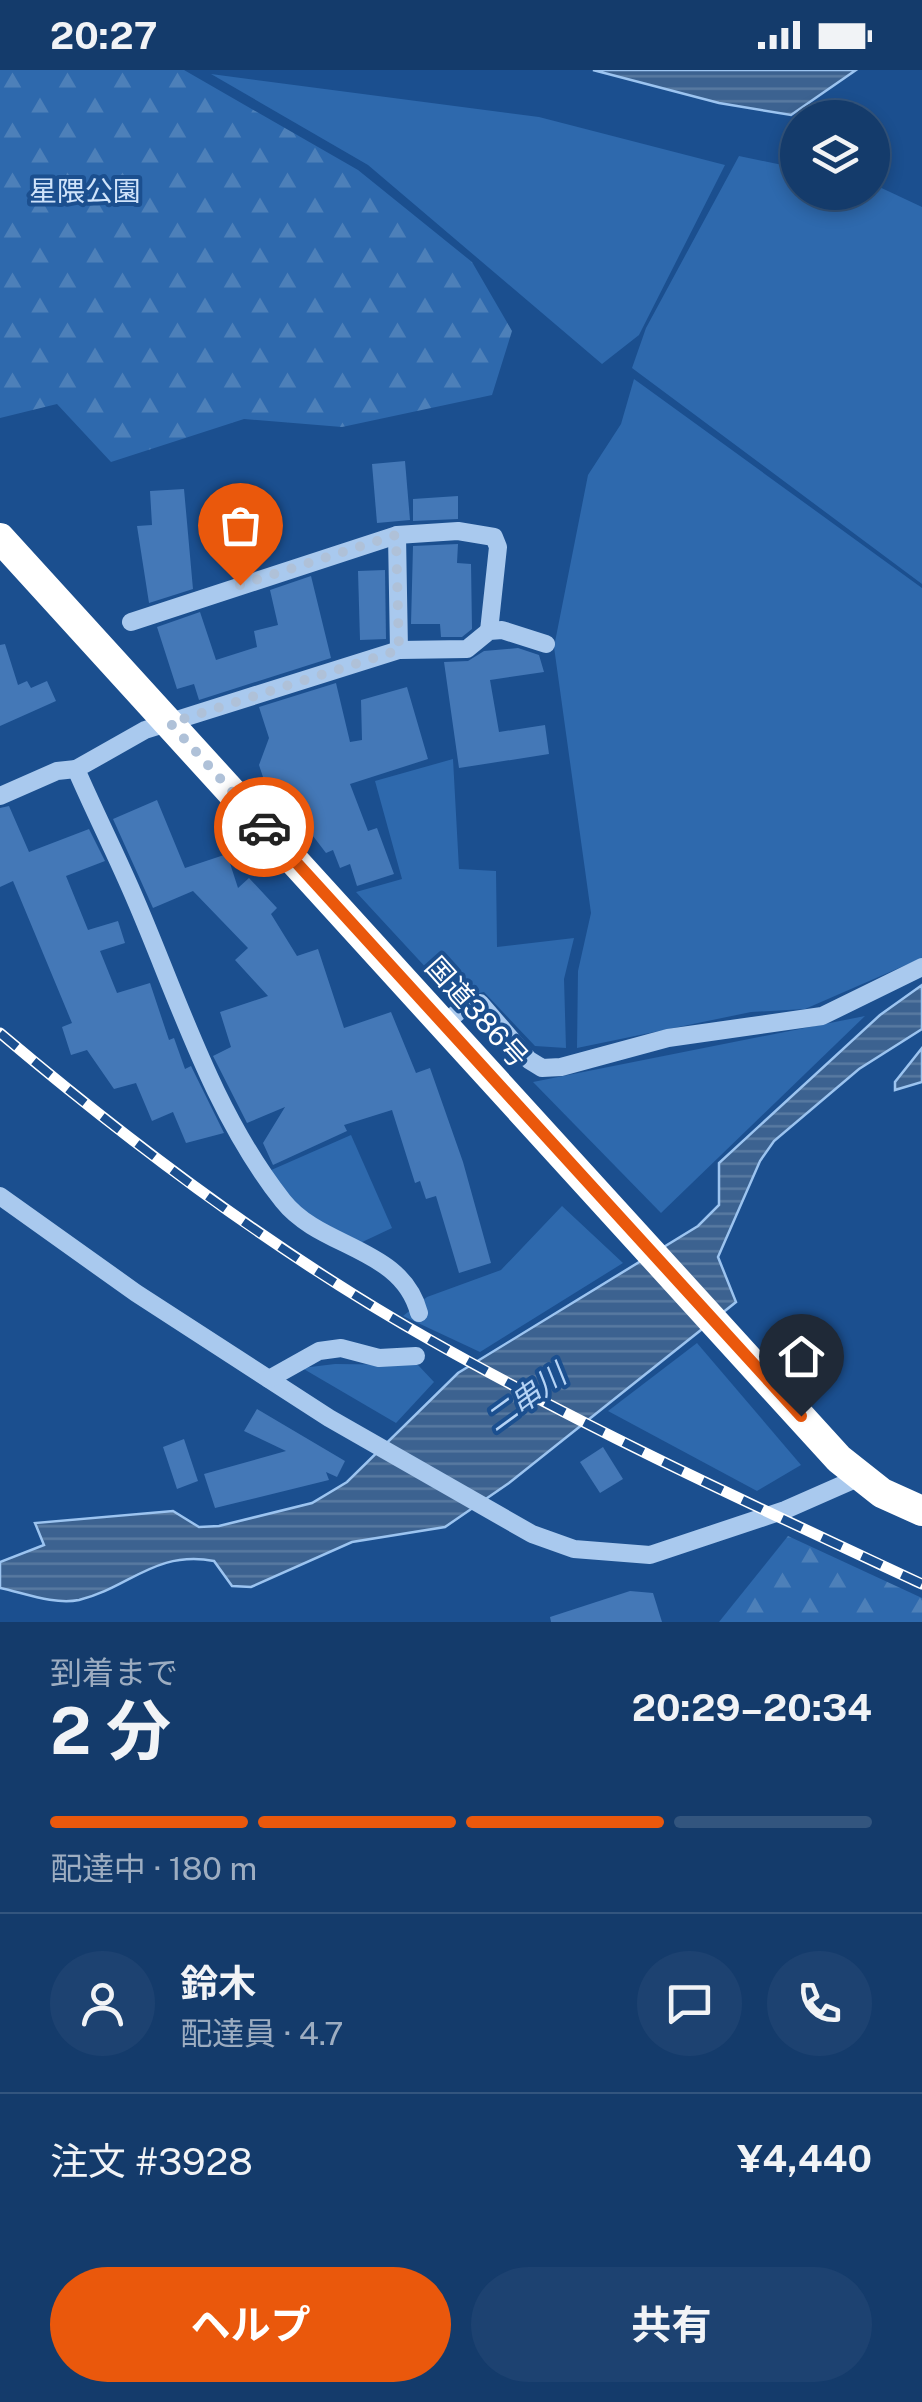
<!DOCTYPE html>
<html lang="ja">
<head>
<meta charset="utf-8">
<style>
	body { margin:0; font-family:"Public Sans","Noto Sans JP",sans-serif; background:#1d4271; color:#f1f3f6; height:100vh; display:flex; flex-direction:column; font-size:38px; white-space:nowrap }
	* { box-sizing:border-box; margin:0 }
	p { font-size:32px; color:#9dadc1 }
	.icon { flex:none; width:55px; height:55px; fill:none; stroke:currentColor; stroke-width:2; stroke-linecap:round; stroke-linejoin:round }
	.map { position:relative; height:1552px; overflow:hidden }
	.side { display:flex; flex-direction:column; background:#143b6b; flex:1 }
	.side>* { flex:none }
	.tools { position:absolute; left:780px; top:30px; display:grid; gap:20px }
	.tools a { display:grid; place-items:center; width:110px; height:110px; border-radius:50%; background:#143b6b; box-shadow:0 5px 15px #0003,0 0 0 2px #33557e; font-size:50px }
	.pin { position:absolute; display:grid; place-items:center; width:85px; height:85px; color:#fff; margin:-102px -42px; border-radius:50% 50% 50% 0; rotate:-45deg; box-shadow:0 0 10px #0007 }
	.pin .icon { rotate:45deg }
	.courier { position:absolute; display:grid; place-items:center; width:100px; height:100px; margin:-50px; border:8px solid #ea580c; border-radius:50%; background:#fff; color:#222; box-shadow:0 2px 12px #0007 }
	.headline em { font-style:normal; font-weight:700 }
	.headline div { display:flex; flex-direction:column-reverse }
	.headline { display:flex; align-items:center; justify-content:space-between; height:170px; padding:0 50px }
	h1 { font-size:65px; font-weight:700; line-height:75px }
	.bar { display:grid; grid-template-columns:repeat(4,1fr); gap:15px 10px; align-content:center; height:120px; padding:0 50px }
	.bar i { height:12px; border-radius:8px; background:#33557e }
	.bar .on { background:#ea580c }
	.bar p { grid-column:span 4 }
	.line { display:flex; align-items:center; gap:25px; padding:0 50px; border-top:2px solid #33557e }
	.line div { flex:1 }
	.round { display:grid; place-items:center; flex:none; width:105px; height:105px; border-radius:52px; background:#1d4271 }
	.primary-button { display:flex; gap:20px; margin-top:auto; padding:20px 50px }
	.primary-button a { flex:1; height:115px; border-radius:60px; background:#ea580c; color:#fff; font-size:40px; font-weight:700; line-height:115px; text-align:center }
	.primary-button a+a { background:#1d4271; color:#f1f3f6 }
	.status { display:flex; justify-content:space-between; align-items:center; height:70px; padding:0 50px; background:#143b6b; direction:ltr }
	.status svg { height:28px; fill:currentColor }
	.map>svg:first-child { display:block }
</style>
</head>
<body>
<div class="status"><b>20:27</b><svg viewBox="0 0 49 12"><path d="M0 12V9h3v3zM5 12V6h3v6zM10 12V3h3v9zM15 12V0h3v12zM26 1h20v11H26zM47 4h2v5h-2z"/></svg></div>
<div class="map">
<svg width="922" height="1552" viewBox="0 0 922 1552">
	<defs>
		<pattern id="forest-firs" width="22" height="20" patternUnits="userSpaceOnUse" patternTransform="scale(2.5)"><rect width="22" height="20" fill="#2e69ad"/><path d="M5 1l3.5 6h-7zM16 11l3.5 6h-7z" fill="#4d80b9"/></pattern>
		<pattern id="water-rules" width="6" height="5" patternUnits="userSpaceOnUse" patternTransform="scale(2.5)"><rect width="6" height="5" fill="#3c6290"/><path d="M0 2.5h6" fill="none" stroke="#597aa1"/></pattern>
	</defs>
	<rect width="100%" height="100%" fill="#1b4f8f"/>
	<g fill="#2e69ad">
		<path d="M211 4 539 47 725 95 639 265 602 294 368 95Z"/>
		<path d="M739 86 797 98 798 122H872L873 114 922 137V514L632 298 646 258Z"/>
		<path d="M634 309 922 518V888L805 939 751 942 577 978 578 901 591 843 554 577 588 405 621 354Z"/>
		<path d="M453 689 459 799 496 801 497 877 574 868 564 909 566 978 535 976 484 922 454 928 356 822 402 809 375 711Z"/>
		<path d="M865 946 661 1143 533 1012Z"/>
		<path d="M351 1065 392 1158 358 1174 299 1143 269 1101Z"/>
		<path d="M562 1136 623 1193 480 1282 403 1246 427 1227 501 1200Z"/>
		<path d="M697 1273 801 1395 757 1421 608 1341Z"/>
		<path d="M335 1294 418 1295 434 1312 396 1353 302 1298Z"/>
	</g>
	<g fill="url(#forest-firs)">
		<path d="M0 0H184L358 100 472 192 512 261 492 325 342 357 244 349 111 392 57 334 0 348Z"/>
		<path d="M788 1466 922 1528V1552H719Z"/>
	</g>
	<g fill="url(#water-rules)" stroke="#9cc4f0" stroke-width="2.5">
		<path d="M593 0H856L791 45 719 33Z"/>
		<path d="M922 915V959L859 999 774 1071 760 1091 718 1187 736 1232 509 1413 445 1457 352 1472 251 1517 232 1516 214 1491C155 1480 129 1518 79 1530 54 1535 24 1523 0 1518V1492L44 1475 35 1453 173 1441 199 1457 219 1456 312 1433 347 1412 458 1303 698 1156 719 1135V1093L880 945Z"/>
		<path d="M922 978V1012L895 1020V1012Z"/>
	</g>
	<g fill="#4478b7">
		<path d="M405 391 410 450 377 453 372 394Z"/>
		<path d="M184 419 193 519 149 533 137 456 152 455 150 421Z"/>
		<path d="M458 426V449L413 451V429Z"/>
		<path d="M458 474 457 493 471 494 472 559 462 567H441L440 554H411L413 476Z"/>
		<path d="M385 500 386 569 360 570 358 501Z"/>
		<path d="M311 506 331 588 199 630 194 614 177 619 157 557 200 542 216 590 257 577 254 561 278 555 270 520Z"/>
		<path d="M5 574 18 615 27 611 31 618 47 611 56 631 0 656V575Z"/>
		<path d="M518 578 539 585 544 602 490 610 499 662 545 655 549 684 459 698 444 592 468 591 484 581Z"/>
		<path d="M336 613 350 672 362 670 361 630 407 617 428 689 350 714 368 761 377 758 394 804 357 816 350 794 340 798 333 780 326 783 277 719 268 722 259 695 269 668 259 637Z"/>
		<path d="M157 730 185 798 227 784 238 818 249 808 277 838 271 844 297 886 318 879 344 958 391 942 416 1003 430 998 463 1092 491 1193 459 1203 436 1126 426 1129 420 1111 415 1113 392 1040 344 1055 347 1061 273 1095 263 1073 285 1037 247 1053 213 986 231 977 220 942 268 926 235 890 248 878 193 821 153 838 113 749Z"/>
		<path d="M9 736 29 782 89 759 105 791 66 806 88 860 118 851 125 873 100 881 117 923 150 913 169 970 174 968 185 999 191 996 224 1063 186 1073 173 1042 152 1051 136 1013 114 1019 87 980 71 985 62 957 72 953 13 811 0 817V738Z"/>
		<path d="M257 1339 345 1391 337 1407 326 1402 329 1410 215 1438 204 1404 286 1381 244 1361Z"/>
		<path d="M184 1369 198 1411 177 1419 163 1377Z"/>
		<path d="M603 1377 623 1409 600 1423 580 1392Z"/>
		<path d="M630 1521 653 1523 662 1552H551L550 1547Z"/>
	</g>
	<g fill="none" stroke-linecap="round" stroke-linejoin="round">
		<g stroke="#a9c9ee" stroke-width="18">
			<path d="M397 465 399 580"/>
			<path d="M131 552 397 465 458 461 494 467 498 477 489 561"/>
			<path d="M0 726 57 701 76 699"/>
			<path d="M444 954 465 936 480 933 529 990 542 998 561 997 668 968 822 946 922 897"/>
			<path d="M0 1126 136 1223 329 1348 532 1464 574 1479 650 1485 785 1440 860 1407"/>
			<path d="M419 1243C402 1177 321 1179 283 1131 214 1044 179 931 136 831 117 786 95 743 76 699L145 660 399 580 467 579 489 561 502 560 546 574"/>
			<path d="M269 1309 319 1281 341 1278 379 1288 416 1286"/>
		</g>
		<path stroke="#fff" stroke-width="30" d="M0 468 839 1389 882 1423 922 1441"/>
		<g stroke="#fff" stroke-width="11">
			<path id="rail" d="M0 963C135 1077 278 1184 432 1271 591 1361 757 1437 922 1514"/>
		</g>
		<use href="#rail" stroke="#1b4f8f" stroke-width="8" stroke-dasharray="22" stroke-linecap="butt"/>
	</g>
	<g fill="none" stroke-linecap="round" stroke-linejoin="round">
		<path stroke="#afc1d8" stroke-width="10" stroke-dasharray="0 18" d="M240 515 396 465 399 580 170 653 264 757"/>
		<path stroke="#ea580c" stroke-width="12" d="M264 757 801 1346"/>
	</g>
	<g text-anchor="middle" stroke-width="8" stroke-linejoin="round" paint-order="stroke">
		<g font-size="28" fill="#cfe3fa" stroke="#1b4f8f">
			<text x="85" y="131">星隈公園</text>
		</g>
		<g font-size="28" fill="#fff" stroke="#1b4f8f">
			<text transform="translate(477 942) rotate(48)" y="10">国道386号</text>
		</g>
		<g font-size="30" font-style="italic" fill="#b5d3f5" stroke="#1b4f8f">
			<text transform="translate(526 1328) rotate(-36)" y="10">二串川</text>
		</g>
	</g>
</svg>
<div class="tools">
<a><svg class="icon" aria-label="layers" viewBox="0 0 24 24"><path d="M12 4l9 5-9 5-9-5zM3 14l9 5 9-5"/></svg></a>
</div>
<div class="pin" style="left:240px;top:515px;background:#ea580c"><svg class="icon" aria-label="bag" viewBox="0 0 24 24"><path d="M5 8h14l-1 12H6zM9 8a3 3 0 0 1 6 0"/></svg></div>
<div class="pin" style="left:801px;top:1346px;background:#1f2937"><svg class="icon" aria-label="home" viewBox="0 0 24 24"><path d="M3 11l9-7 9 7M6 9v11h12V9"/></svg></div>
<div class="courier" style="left:264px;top:757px"><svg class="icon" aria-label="car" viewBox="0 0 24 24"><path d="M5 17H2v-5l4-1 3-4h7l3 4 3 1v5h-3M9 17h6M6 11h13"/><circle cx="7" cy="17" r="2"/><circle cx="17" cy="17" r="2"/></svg></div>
</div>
<section class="side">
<div class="headline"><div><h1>2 分</h1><p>到着まで</p></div><em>20:29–20:34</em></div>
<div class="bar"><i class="on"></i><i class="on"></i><i class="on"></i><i></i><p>配達中 · 180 m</p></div>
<div class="line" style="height:180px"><a class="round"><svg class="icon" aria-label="person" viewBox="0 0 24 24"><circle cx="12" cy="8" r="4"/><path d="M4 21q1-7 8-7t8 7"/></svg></a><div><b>鈴木</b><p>配達員 · 4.7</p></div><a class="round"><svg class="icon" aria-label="chat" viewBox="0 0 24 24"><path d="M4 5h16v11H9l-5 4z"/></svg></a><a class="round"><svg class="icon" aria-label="phone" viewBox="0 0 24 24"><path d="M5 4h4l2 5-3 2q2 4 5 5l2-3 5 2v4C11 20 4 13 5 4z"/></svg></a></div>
<div class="line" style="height:130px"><div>注文 #3928</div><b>¥4,440</b></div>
<div class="primary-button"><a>ヘルプ</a><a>共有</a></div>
</section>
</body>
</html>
